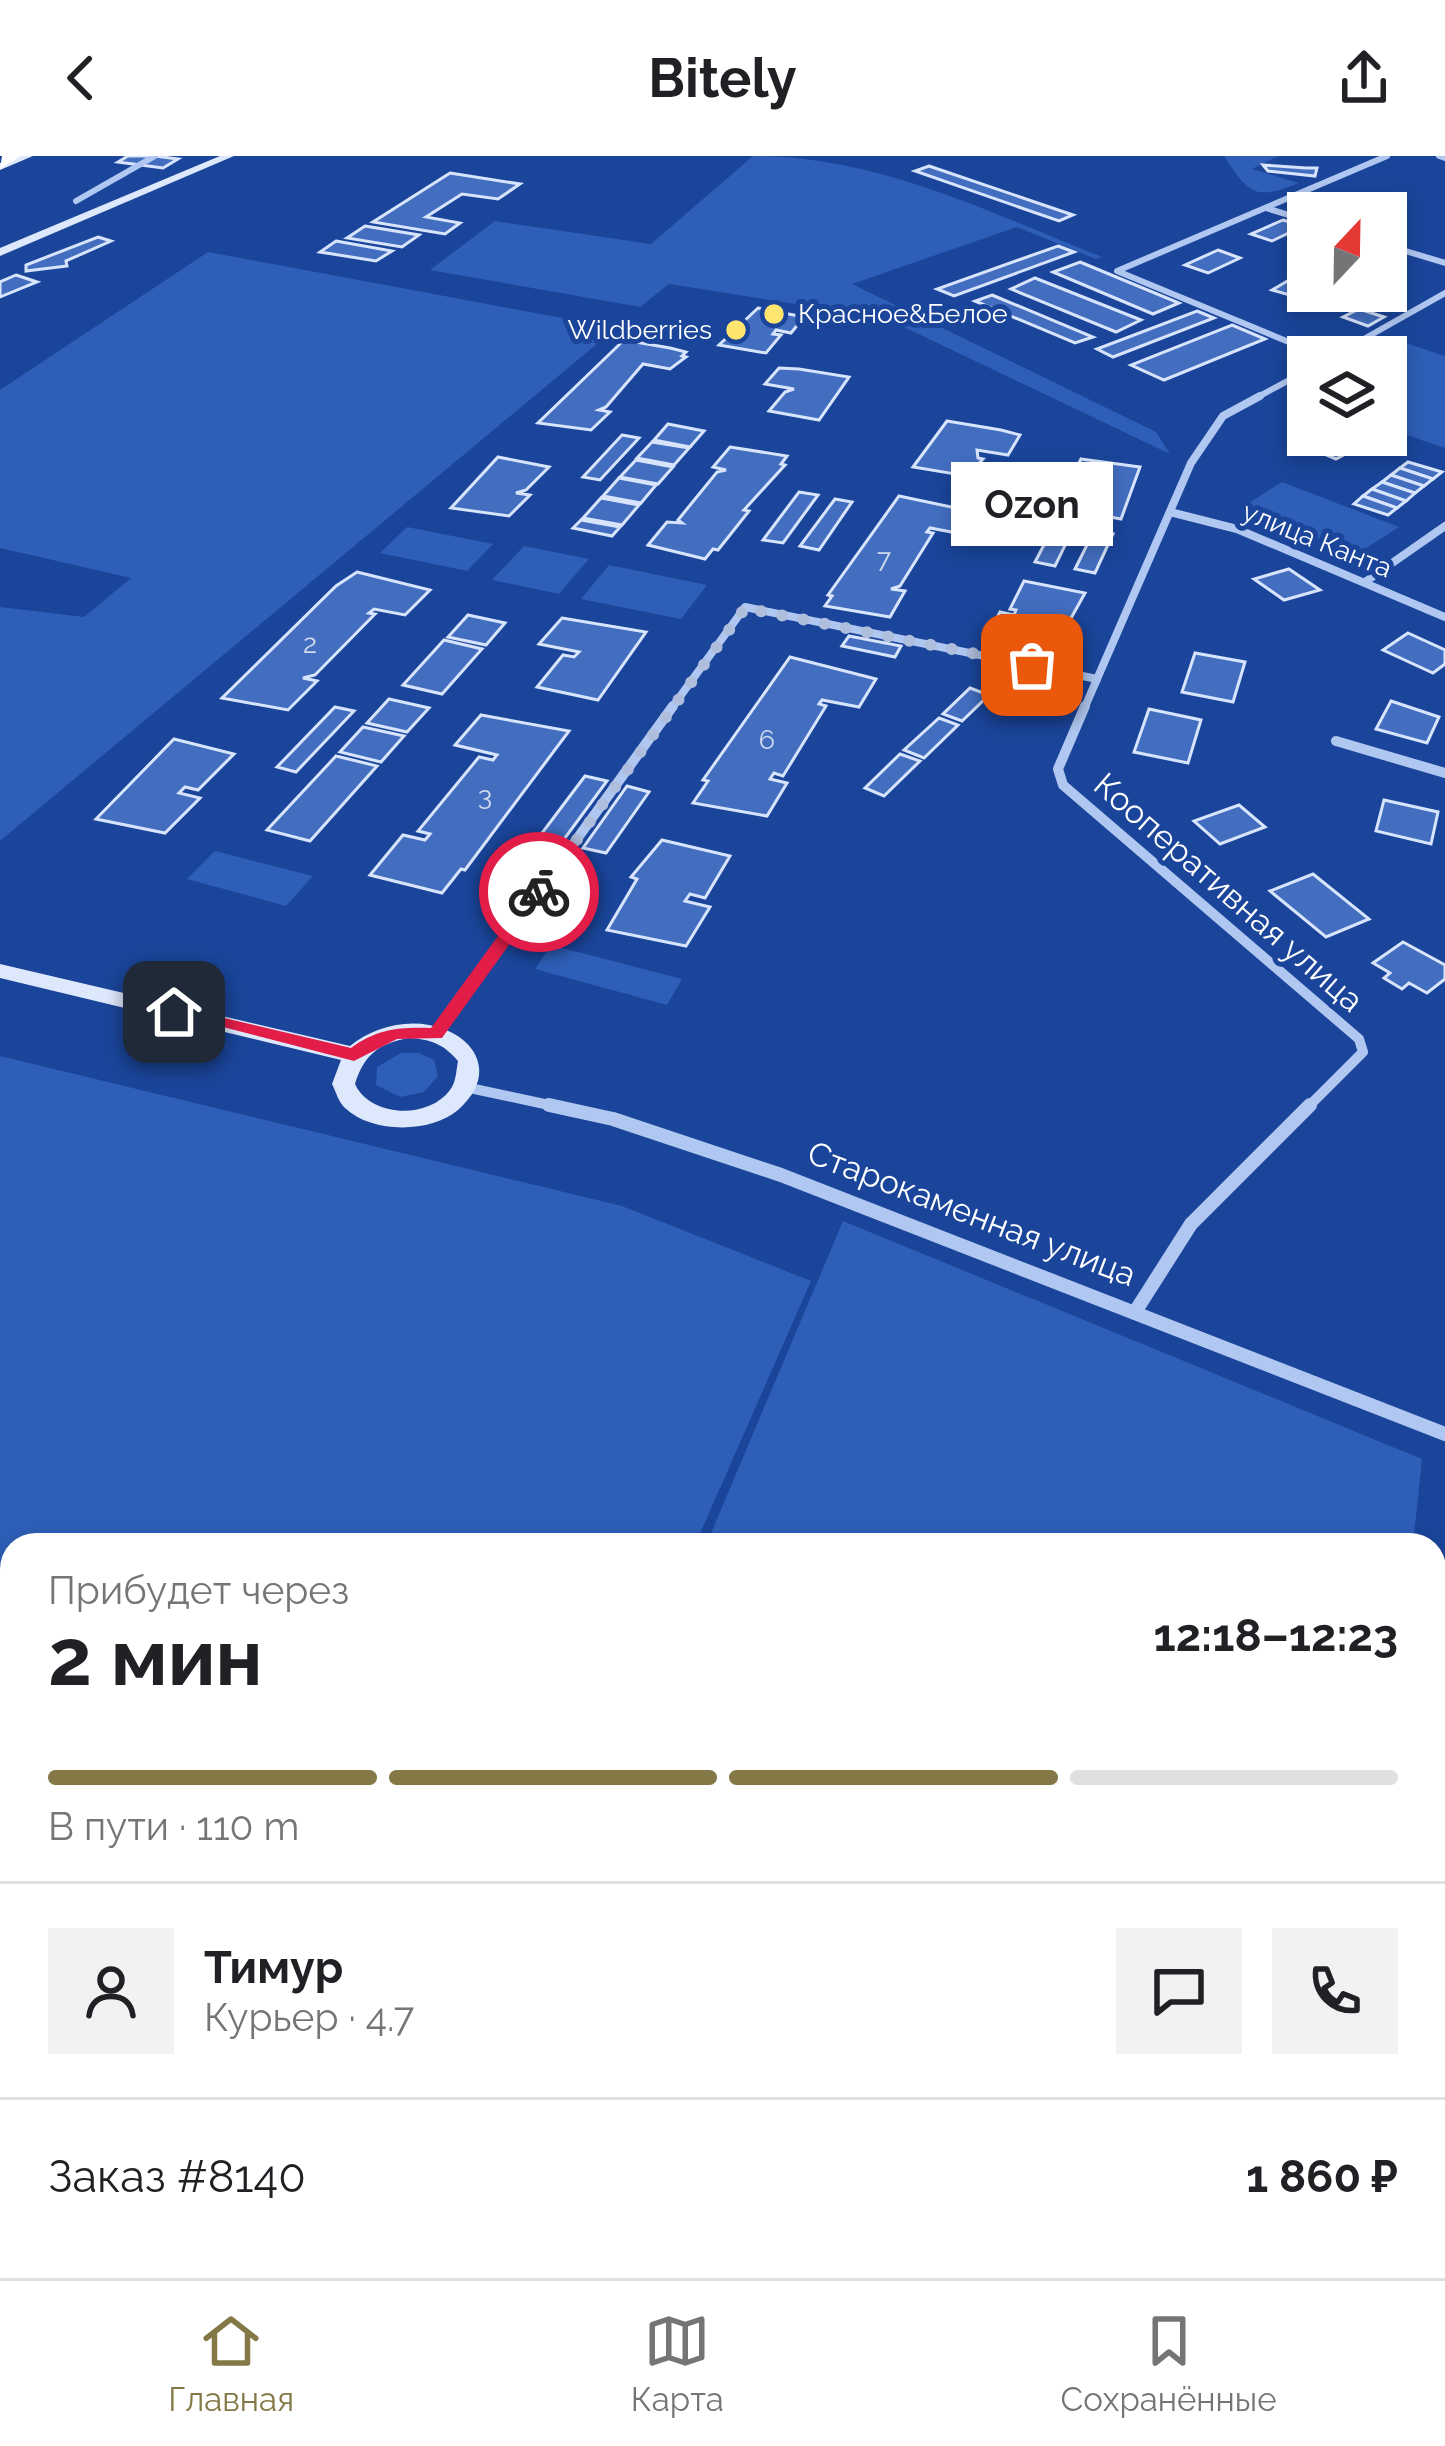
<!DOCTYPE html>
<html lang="ru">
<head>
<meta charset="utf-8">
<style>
	body { margin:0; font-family:Raleway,sans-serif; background:#f2f2f2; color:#202124; height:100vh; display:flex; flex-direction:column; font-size:45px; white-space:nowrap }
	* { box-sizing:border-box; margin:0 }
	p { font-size:39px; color:#757577 }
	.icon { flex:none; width:66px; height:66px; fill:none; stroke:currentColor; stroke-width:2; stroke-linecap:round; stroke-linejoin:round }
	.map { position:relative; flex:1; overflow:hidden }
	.panel { position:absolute; left:0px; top:1377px; width:1446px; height:747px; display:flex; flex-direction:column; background:#fff; border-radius:36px 36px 0 0; box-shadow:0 6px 18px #0003 }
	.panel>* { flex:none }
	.needle { width:78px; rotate:22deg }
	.buttons { position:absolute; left:1287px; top:36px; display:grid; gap:24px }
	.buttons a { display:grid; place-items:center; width:120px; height:120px; border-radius:0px; background:#fff; box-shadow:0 6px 18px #0003; font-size:60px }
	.pin { position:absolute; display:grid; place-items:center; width:102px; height:102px; color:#fff; margin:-51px; border-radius:24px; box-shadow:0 6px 18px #0006 }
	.courier { position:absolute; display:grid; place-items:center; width:120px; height:120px; margin:-60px; border:9px solid #e11d48; border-radius:50%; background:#fff; color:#222; box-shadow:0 3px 15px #0007 }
	.bubble { position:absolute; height:84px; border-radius:0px; background:#fff; box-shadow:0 6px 18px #0003; font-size:39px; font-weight:700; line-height:84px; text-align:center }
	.summary em { font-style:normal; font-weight:700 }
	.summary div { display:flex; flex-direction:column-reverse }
	.summary { display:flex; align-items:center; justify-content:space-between; height:204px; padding:0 48px }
	h1 { font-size:78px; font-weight:700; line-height:90px }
	.bar { display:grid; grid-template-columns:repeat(4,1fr); gap:18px 12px; align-content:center; height:144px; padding:0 48px }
	.bar i { height:15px; border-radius:9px; background:#e0e0e0 }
	.bar .on { background:#847946 }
	.bar p { grid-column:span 4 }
	.line { display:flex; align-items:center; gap:30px; padding:0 48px; border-top:3px solid #e0e0e0 }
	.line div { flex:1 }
	.round { display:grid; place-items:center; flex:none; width:126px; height:126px; border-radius:0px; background:#f2f2f2 }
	header { display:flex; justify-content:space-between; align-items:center; height:156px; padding:0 48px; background:#fff; font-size:54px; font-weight:700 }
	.tabs { display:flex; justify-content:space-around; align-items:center; height:168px; border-top:3px solid #e0e0e0; background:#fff; font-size:33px; color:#757577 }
	.tabs a { display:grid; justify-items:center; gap:6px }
	.tabs .on { color:#847946 }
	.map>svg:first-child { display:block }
</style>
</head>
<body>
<header><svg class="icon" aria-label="back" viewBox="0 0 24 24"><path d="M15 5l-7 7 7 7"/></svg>Bitely<svg class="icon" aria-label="share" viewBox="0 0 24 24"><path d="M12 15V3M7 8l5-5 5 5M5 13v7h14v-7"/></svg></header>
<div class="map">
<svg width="1445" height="2122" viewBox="0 0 1445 2122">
	<rect width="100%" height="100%" fill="#1a459a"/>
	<g fill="#2e5eb7">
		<path d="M753 0C878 0 988 56 1102 101L1096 103 1017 71 852 128 1156 276 1170 298 885 162 669 128 640 151 430 114 495 65 651 88Z"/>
		<path d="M1224 0H1278L1252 13 1299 27C1255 45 1249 38 1224 0Z"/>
		<path d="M208 96 616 172 0 685V451L84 461 131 422 0 392V234Z"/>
		<path d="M1400 185 1445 200V292L1386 272V201H1371Z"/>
		<path d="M1282 326 1399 371 1357 398 1241 352Z"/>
		<path d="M407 371 493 388 467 415 380 397Z"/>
		<path d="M524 390 589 403 559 438 492 424Z"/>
		<path d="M609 409 707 429 681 463 581 443Z"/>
		<path d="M215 695 313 720 286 750 187 723Z"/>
		<path d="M551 789 682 823 667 849 535 813Z"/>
		<path d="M401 897H419L434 904 438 920 424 936 400 941 376 929 377 911Z"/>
		<path d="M0 900 622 1050 811 1125 695 1389H12V2063L0 2061Z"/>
		<path d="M843 1065 1422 1303 1413 1389H706Z"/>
		<path d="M444 2112H1389L1388 2122H450Z"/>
	</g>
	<g fill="#436ec0" stroke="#d7e4fc" stroke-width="3">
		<path d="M128 0H155L178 3 163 12 118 6Z"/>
		<path d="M1263 9 1306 12H1317L1315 20 1268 15Z"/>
		<path d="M929 10 1073 59 1059 65 915 15Z"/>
		<path d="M450 17 520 28 498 43 462 38 426 61 460 67 445 78 373 66Z"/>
		<path d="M1321 42 1339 47 1352 50 1332 57 1305 49Z"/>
		<path d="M1283 64 1303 70 1272 85 1251 78Z"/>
		<path d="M365 70 419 79 402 91 347 82Z"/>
		<path d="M98 81 111 85 66 105 67 110 26 115V109Z"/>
		<path d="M336 85 392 95 376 105 320 96Z"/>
		<path d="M1058 90 1074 96 954 140 937 133Z"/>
		<path d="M1218 94 1240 102 1208 117 1185 109Z"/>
		<path d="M1080 106 1179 147 1153 158 1053 116Z"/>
		<path d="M16 119 37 126 0 141V126Z"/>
		<path d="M1296 120 1308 123V132L1293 140 1272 134Z"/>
		<path d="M1035 122 1141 164 1116 176 1011 133Z"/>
		<path d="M992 139 1093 181 1075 187 975 145Z"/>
		<path d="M758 152 804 161 791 177 776 174 773 178 781 179 766 197 719 189Z"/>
		<path d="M1359 153 1384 161 1368 170 1343 161Z"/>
		<path d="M1197 155 1214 162 1113 201 1097 193Z"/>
		<path d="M1232 169 1265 183 1164 224 1131 209Z"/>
		<path d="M624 184 670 192 686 196 682 200 686 201 670 213 643 208 606 251 599 254 610 256 591 274 538 267Z"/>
		<path d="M779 212 799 213 849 221 819 264 769 255 785 236 794 233 765 228Z"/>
		<path d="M947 265 1001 274 1020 279 1008 299 977 294 978 302 983 303 967 320 913 311Z"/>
		<path d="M668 268 704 275 690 291 654 284Z"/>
		<path d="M622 279 639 282 600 324 583 321Z"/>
		<path d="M1315 283 1349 296 1336 303 1303 289Z"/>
		<path d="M652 286 689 292 674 309 637 302Z"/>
		<path d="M730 291 787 300 781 308 785 309 744 354 749 355 718 394 713 393 705 403 648 389 667 366 682 367 678 364 717 316 726 314 713 311Z"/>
		<path d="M498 301 549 311 526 334 516 337 530 339 509 360 451 352Z"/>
		<path d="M1081 303 1140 311 1121 363 1062 352 1075 328 1082 326 1070 324Z"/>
		<path d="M636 304 673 311 658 328 620 321Z"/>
		<path d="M1408 306 1442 316 1433 323 1400 312Z"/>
		<path d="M1400 312 1433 323 1424 330 1391 319Z"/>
		<path d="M1391 319 1424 330 1415 337 1382 326Z"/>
		<path d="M619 322 656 329 641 347 603 340Z"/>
		<path d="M1382 326 1415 337 1406 345 1372 333Z"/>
		<path d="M1372 333 1406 345 1397 352 1363 340Z"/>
		<path d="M799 336 818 339 783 387 763 384Z"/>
		<path d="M899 340 975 356 962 378 930 372 927 376 933 377 900 430 891 433 905 435 890 461 825 450 832 440 828 439Z"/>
		<path d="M1363 340 1397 352 1388 359 1354 348Z"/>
		<path d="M601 342 639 349 622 369 583 362Z"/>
		<path d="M835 343 852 346 819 394 800 390Z"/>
		<path d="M581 364 620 371 612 380 573 372Z"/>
		<path d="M1055 368 1074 371 1055 410 1035 406Z"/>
		<path d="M1094 375 1113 378 1095 417 1075 413Z"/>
		<path d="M1289 413 1320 434 1284 444 1254 423Z"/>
		<path d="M357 416 430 434 405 459 374 453 369 457 375 458 315 519 303 522 317 525 288 554 222 542 336 430Z"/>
		<path d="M1024 425 1085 437 1051 498 986 483 1000 456 1014 459 1016 454 1010 453Z"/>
		<path d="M468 459 505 467 486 489 448 481Z"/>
		<path d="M562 462 646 476 598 544 537 531 563 499 574 501 579 496 539 488Z"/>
		<path d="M1408 477 1445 494V508L1433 517 1383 494Z"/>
		<path d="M849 480 901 490 895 501 842 490Z"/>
		<path d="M444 484 482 493 442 538 403 529Z"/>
		<path d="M1195 497 1245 506 1233 546 1182 536Z"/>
		<path d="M790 501 876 523 859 551 822 544 819 548 826 550 783 620 774 617 770 623 787 627 767 660 693 647 708 625 703 624Z"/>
		<path d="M970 532 989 539 962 565 943 558Z"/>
		<path d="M389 543 429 552 407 576 367 567Z"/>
		<path d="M1391 545 1439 561 1427 587 1376 573Z"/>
		<path d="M335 551 354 555 296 616 277 611Z"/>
		<path d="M1149 553 1201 564 1188 607 1134 596Z"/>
		<path d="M481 559 569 575 465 714 461 713 442 737 370 719 403 679 425 684 430 678 418 675 479 601 493 604 497 599 455 589Z"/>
		<path d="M939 562 958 569 924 602 904 594Z"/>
		<path d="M363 571 404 580 381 606 340 596Z"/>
		<path d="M174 583 234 598 198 634 185 631 179 637 200 642 165 677 96 663Z"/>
		<path d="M900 598 920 605 884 640 865 632Z"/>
		<path d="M336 600 377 610 310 685 267 674Z"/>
		<path d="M585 620 607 625 562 686 539 681Z"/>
		<path d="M627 630 649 636 606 697 583 692Z"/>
		<path d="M1384 644 1438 656 1431 688 1376 675Z"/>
		<path d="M1239 649 1265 671 1220 688 1194 665Z"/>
		<path d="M662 684 730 700 705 742 690 738 685 745 710 751 686 790 607 774 637 723 631 721Z"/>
		<path d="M1313 718 1369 763 1326 781 1270 735Z"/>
		<path d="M1403 786 1445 809V823L1427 837 1409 827 1402 833 1384 822 1390 817 1373 807Z"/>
	</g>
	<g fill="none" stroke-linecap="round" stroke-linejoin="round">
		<g stroke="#b0c7f1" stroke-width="6">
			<path d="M1439 0 1445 2"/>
			<path d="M76 45 155 0"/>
			<path d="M1266 52 1308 65"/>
			<path d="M1386 89 1445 107"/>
			<path d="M1325 201 1117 115 1387 0"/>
			<path d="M1332 201 1445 137"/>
			<path d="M1254 243 1308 214"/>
		</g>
		<g stroke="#b0c7f1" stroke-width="8">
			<path d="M1170 356 1237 373 1445 461"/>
			<path d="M1365 426 1445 370"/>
			<path d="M671 553 745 451 1097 523"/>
			<path d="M1084 553 1191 307 1223 260 1260 240"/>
		</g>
		<g stroke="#b0c7f1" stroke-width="10">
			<path d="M1085 550 1058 613 1063 629 1359 883 1363 896 1307 952"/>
			<path d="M1336 585 1445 617"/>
			<path d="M436 878 673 550"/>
			<path d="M465 931 563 952"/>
		</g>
		<g stroke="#b0c7f1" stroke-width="14">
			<path d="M549 949 613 963 781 1019 1445 1278"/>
			<path d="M1135 1156 1191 1068 1310 949"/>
		</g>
		<g fill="#dee8fc" fill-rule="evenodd">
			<path d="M18 0H33L0 14V7Z"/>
			<path d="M220 0H234L0 100V92Z"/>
			<path d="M0 808 350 890C371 873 401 864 429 869 476 878 499 918 458 954 431 977 372 978 345 952 339 947 336 936 332 928L341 904 0 822ZM408 882C430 883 444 888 458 905 456 916 456 926 450 934 428 964 370 961 355 928 364 899 378 888 408 882Z"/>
		</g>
		<path fill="#fff" fill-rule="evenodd" d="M2 0H21L0 13Z"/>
	</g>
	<path fill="#e11d48" d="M533 732 547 736 442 882 397 883 354 905 165 856 174 850 351 892C377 873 399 871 431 872Z"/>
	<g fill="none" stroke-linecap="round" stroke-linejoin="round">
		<path stroke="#afbedc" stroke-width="12" stroke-dasharray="0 21.6" d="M539 736 745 452 1032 509"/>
	</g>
	<g fill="#ffe470" stroke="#1a459a" stroke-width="4.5">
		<circle cx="774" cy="158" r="12"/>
		<circle cx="736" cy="174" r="12"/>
	</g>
	<g text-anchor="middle" stroke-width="10" stroke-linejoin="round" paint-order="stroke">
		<g font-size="27" fill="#fff" stroke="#1a459a" text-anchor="start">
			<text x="798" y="167">Красное&amp;Белое</text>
			<text x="712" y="183" text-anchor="end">Wildberries</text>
		</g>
		<g font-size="27" fill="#fff" stroke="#1a459a">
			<text transform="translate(1317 384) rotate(22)" y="9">улица Канта</text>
		</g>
		<g font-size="27" fill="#d0dbef">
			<text x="884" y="412">7</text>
			<text x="310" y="497">2</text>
			<text x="767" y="593">6</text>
			<text x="485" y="649">3</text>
		</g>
		<g font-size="33" fill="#fff" stroke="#1a459a">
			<text transform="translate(1229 736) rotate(41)" y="12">Кооперативная улица</text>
			<text transform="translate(972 1057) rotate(21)" y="12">Старокаменная улица</text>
		</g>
	</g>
</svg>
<div class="buttons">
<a><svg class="needle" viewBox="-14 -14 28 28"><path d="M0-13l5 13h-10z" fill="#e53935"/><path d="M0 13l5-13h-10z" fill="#757577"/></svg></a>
<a><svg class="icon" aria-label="layers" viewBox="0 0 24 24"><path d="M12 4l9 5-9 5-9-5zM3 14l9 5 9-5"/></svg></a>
</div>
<div class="pin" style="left:1032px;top:509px;background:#ea580c"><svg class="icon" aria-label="bag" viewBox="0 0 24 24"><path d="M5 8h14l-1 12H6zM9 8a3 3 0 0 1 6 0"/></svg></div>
<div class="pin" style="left:174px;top:856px;background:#1f2937"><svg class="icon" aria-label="home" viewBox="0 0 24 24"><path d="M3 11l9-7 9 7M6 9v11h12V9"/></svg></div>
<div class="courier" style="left:539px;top:736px"><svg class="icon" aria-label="bike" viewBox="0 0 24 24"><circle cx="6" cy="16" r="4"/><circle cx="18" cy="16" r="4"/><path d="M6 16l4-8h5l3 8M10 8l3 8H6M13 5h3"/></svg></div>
<div class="bubble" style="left:951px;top:306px;width:162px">Ozon</div>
<section class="panel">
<div class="summary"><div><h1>2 мин</h1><p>Прибудет через</p></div><em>12:18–12:23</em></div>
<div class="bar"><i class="on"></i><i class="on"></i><i class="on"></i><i></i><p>В пути · 110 m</p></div>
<div class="line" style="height:216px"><a class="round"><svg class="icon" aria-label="person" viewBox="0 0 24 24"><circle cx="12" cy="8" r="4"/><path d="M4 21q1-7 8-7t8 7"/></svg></a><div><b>Тимур</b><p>Курьер · 4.7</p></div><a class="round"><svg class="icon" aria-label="chat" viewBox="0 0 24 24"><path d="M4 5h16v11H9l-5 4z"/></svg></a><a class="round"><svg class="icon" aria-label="phone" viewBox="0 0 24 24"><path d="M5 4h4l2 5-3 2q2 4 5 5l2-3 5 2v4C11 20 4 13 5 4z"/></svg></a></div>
<div class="line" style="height:156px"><div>Заказ #8140</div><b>1 860 ₽</b></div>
</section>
</div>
<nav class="tabs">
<a class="on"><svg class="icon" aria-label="home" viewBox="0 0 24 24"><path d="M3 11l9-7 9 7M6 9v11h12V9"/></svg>Главная</a>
<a><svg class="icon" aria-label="map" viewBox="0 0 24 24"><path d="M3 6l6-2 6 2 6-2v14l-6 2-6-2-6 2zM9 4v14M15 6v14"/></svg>Карта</a>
<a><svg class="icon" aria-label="saved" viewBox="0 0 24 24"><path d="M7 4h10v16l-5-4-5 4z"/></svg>Сохранённые</a>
</nav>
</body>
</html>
